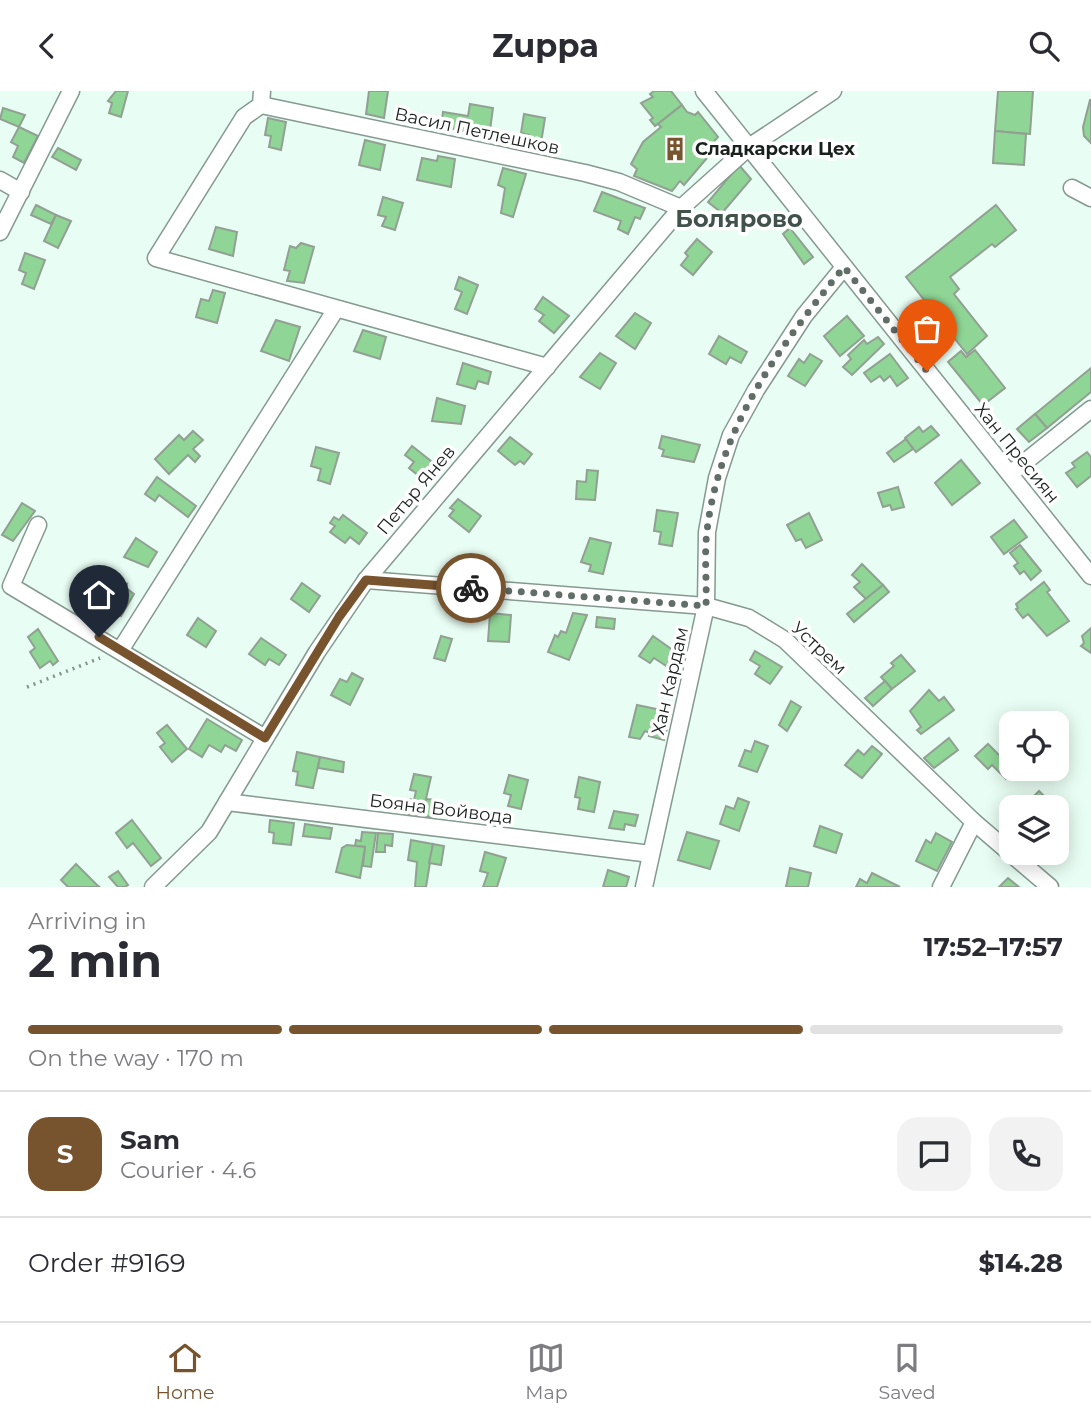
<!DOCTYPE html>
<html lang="en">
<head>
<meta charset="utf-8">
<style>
	body { margin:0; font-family:Montserrat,sans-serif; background:#f2f2f3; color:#2b2b33; height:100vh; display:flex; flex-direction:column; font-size:26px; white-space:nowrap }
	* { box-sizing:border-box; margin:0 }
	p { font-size:23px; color:#7c7c81 }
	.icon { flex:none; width:38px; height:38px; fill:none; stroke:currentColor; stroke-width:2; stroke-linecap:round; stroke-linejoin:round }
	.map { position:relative; height:796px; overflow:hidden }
	.sheet { display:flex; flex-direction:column; background:#fff; flex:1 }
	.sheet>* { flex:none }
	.controls { position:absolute; left:999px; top:620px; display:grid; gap:14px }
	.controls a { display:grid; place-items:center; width:70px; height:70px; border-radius:14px; background:#fff; box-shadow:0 4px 18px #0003; font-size:35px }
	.pin { position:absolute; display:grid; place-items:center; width:60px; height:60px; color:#fff; margin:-72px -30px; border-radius:50% 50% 50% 0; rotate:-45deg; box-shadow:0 0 7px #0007 }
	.pin .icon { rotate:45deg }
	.courier { position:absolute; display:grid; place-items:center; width:70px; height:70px; margin:-35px; border:5px solid #78542e; border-radius:50%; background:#fff; color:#222; box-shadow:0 2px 9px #0007 }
	.head em { font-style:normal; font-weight:700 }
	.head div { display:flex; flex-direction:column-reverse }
	.head { display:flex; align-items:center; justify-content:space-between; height:119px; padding:0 28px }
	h1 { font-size:46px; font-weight:700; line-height:52px }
	.bar { display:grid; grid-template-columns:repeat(4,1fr); gap:10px 7px; align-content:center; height:84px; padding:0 28px }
	.bar i { height:9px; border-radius:5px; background:#e1e1e2 }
	.bar .current { background:#78542e }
	.bar p { grid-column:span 4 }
	.line { display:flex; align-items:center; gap:18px; padding:0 28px; border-top:2px solid #e1e1e2 }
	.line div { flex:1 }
	.round { display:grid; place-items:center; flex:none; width:74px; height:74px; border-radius:21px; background:#f2f2f3 }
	header { display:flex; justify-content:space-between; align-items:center; height:91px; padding:0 28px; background:#fff; font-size:32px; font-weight:700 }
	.tab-bar { display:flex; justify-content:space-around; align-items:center; height:98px; border-top:2px solid #e1e1e2; background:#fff; font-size:19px; color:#7c7c81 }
	.tab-bar a { display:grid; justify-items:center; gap:4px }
	.tab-bar .current { color:#78542e }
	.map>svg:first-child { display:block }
</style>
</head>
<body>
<header><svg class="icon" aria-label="back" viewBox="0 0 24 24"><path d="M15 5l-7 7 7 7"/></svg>Zuppa<svg class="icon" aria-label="search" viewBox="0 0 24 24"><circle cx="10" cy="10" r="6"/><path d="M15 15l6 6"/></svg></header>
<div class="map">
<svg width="1091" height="796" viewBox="0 0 1091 796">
	<rect width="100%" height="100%" fill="#e8fdf3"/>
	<g fill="#8fd595" stroke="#92a093" stroke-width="2">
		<path d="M116 0H128L121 26 109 22 112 12 108 10Z"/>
		<path d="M369 0H388L384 27 366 23Z"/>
		<path d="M654 0H671L682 14 655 35 650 29 653 27 641 12 653 6 650 3Z"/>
		<path d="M998 0H1033L1030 43 995 40Z"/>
		<path d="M1090 9H1091V52L1084 45 1083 36Z"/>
		<path d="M470 13 493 17 490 39 478 37 477 43 441 35 443 21 468 25Z"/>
		<path d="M682 14 687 21 695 24 698 21 718 46 709 56 713 60 684 94 680 90 672 100 634 85 637 78 631 73 643 51 661 36 658 33Z"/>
		<path d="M3 17 25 24 19 36 0 28Z"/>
		<path d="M524 23 545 27 540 58 527 55 529 44 521 42Z"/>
		<path d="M268 27 286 31 281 59 269 56 271 45 265 44Z"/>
		<path d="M19 36 38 45 24 72 13 66 18 55 11 51Z"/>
		<path d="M995 40 1026 43 1024 74 993 72Z"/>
		<path d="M365 49 385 54 380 79 359 74Z"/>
		<path d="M58 57 81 69 76 79 52 66Z"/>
		<path d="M438 65 455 68 451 96 417 89 422 67 437 70Z"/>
		<path d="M739 74 751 88 722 122 708 111Z"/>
		<path d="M503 77 526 83 513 126 501 122 505 97 498 94Z"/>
		<path d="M602 101 645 117 640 128 635 126 628 143 618 138 621 130 594 120Z"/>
		<path d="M383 106 403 112 395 139 382 135 386 126 378 124Z"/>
		<path d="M36 114 56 124 51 133 31 124Z"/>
		<path d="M996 114 1016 139 995 156 992 153 950 186 959 198 954 203 987 245 967 263 906 186Z"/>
		<path d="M56 124 71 130 58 157 44 150Z"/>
		<path d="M216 136 237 141 233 165 209 158Z"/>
		<path d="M790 137 813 166 804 173 783 143Z"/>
		<path d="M697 148 712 161 693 184 681 174 688 165 685 162Z"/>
		<path d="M301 152 314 156 304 192 287 190 290 180 284 179 290 155 296 157Z"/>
		<path d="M25 162 45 169 34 198 22 193 26 182 19 179Z"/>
		<path d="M459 186 478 194 467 223 455 218 462 201 455 198Z"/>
		<path d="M213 199 225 202 217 232 196 226 201 208 209 210Z"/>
		<path d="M543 206 569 225 554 242 539 230 544 224 535 218Z"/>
		<path d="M635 222 651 232 635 258 616 245Z"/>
		<path d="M847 225 864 245 840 265 824 245Z"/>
		<path d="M276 229 300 236 289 270 261 260Z"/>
		<path d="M363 239 386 246 380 268 354 260Z"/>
		<path d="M719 245 747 261 741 272 730 266 726 273 709 263Z"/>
		<path d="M878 246 884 253 852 284 843 276 851 268 848 264 864 249 867 253Z"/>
		<path d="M975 259 1005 297 983 314 948 271 961 260 966 266Z"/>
		<path d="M600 262 616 272 600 298 580 286Z"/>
		<path d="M810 263 822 270 805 295 788 285 799 268 804 272Z"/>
		<path d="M890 263 908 287 897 295 890 285 884 290 880 285 871 291 864 282Z"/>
		<path d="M463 272 491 281 488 293 478 290 475 298 457 293Z"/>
		<path d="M1091 277V301L1047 337 1035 323Z"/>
		<path d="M437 307 465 315 461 333 432 330Z"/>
		<path d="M1035 323 1047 337 1029 351 1017 338Z"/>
		<path d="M931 335 939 344 916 361 905 347 919 336 923 341Z"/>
		<path d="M193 340 203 349 193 358 200 365 195 371 188 364 169 383 155 368 179 344 184 349Z"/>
		<path d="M662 345 700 354 694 371 662 365 664 359 659 357Z"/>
		<path d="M510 346 532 363 524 373 520 370 515 374 498 360Z"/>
		<path d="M906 348 913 358 894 371 887 362Z"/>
		<path d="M412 355 436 374 424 389 409 377 414 371 405 364Z"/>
		<path d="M316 356 339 362 330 393 318 389 321 378 311 375Z"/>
		<path d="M1087 361 1091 366V385L1077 396 1066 382 1075 376 1072 372Z"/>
		<path d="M961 369 980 392 952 414 935 392Z"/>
		<path d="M587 379 598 380 595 409 576 408 577 390 586 391Z"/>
		<path d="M157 386 196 415 188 426 159 404 155 410 145 403Z"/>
		<path d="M898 396 904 416 892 419 890 414 883 416 878 402Z"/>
		<path d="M458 408 481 425 469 441 449 425 454 419 450 417Z"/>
		<path d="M22 412 35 420 13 450 2 444Z"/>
		<path d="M657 419 678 422 672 455 659 453 661 441 654 440Z"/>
		<path d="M809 422 822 449 806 457 801 448 796 450 787 434Z"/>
		<path d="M343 424 367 442 359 453 350 446 345 452 330 441 335 435 330 432 334 426 339 429Z"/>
		<path d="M1014 429 1027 446 1004 463 991 446Z"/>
		<path d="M136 447 157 461 148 476 124 466Z"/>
		<path d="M590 447 611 452 603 483 589 480 591 474 581 471Z"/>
		<path d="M1020 454 1041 480 1031 489 1024 480 1020 483 1014 475 1018 472 1010 462Z"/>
		<path d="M862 473 883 494 867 509 854 496 860 491 852 484Z"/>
		<path d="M109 487 122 495 127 493 126 497 134 503 121 525 96 509Z"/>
		<path d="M1044 491 1050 499 1047 501 1069 530 1047 545 1028 523 1023 527 1016 518 1018 517 1016 513Z"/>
		<path d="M302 492 320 505 309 521 291 508Z"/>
		<path d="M883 494 889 501 854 531 847 523Z"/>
		<path d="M490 522 511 524 509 551 488 550Z"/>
		<path d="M573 522 587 524 569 569 548 561 555 544 558 546 561 540 566 542Z"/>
		<path d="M597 526 615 528 614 538 596 536Z"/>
		<path d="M198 527 216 540 206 556 187 544Z"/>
		<path d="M1091 537V562L1081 555 1084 552 1082 545Z"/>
		<path d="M38 538 58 570 53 574 50 570 40 577 30 561 35 557 28 546Z"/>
		<path d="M441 545 452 548 445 570 434 567Z"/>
		<path d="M653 545 677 562 668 576 654 567 650 572 639 565Z"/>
		<path d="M261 547 286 564 279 574 269 568 265 574 249 563Z"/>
		<path d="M755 560 782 576 770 593 755 583 760 575 750 569Z"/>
		<path d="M901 564 915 580 892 598 881 586 894 575 891 572Z"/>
		<path d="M352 582 363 588 350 614 331 604 340 588 347 591Z"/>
		<path d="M885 590 892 598 873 615 865 607Z"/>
		<path d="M929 599 939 610 944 606 954 619 921 643 917 639 921 636 910 620Z"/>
		<path d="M791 610 801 616 787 640 779 634Z"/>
		<path d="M637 614 671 621 664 649 649 645 650 642 645 640 640 648 629 646Z"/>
		<path d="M207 628 242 649 236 660 225 654 221 661 209 654 202 666 189 658Z"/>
		<path d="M167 634 187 658 172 671 160 656 165 652 157 642Z"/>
		<path d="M949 647 958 659 934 677 924 667Z"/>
		<path d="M755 650 768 655 757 681 739 675 745 659 751 661Z"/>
		<path d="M988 653 1015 680 1006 688 992 674 988 678 975 665Z"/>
		<path d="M872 655 882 663 862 687 845 674 858 659 864 664Z"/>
		<path d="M297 661 320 666 313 697 296 694 298 681 293 680Z"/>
		<path d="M320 666 344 671 343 681 318 677Z"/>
		<path d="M414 683 431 686 422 725 405 723 408 708 414 709 416 700 410 699Z"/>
		<path d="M509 684 528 689 521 718 508 715 511 704 504 702Z"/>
		<path d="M579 686 600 691 594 721 578 718 580 707 575 706Z"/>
		<path d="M1039 700 1055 716H1036L1029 710Z"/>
		<path d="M738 707 749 711 739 740 720 733 726 715 734 718Z"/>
		<path d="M426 708 436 709 432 726 422 725Z"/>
		<path d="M614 720 638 724 635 735 625 733 624 739 609 737Z"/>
		<path d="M132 729 161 767 151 775 133 752 127 757 116 742Z"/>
		<path d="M270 729 294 732 291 754 273 752 274 742 269 741Z"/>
		<path d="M305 733 332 737 330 748 303 745Z"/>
		<path d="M820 735 842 743 836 762 814 755Z"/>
		<path d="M362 741 376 742 371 776 363 775 365 756 355 755 356 749 361 750Z"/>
		<path d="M687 741 719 750 710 778 678 769Z"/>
		<path d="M378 742 393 743 392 755 385 754V761H376Z"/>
		<path d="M936 742 952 751 937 780 916 770 926 749 931 752Z"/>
		<path d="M411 749 433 753 426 796H415L417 771 408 769Z"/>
		<path d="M433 753 444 755 441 774 429 772Z"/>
		<path d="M347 754 365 756 360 787 336 781 342 757Z"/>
		<path d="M485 761 506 767 497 796H483L488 782 480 780Z"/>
		<path d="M76 773 98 795 100 796H68L61 789Z"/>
		<path d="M790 777 811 782 808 796H786Z"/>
		<path d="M608 779 629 786 626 796H603Z"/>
		<path d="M118 780 128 794 125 796H118L109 786Z"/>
		<path d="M872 782 900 796H856L860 788 867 792Z"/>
		<path d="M1008 787 1019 796H999Z"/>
	</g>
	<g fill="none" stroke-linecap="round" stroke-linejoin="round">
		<g stroke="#859990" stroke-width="19">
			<g id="street">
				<path d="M262 0 261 14 244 26 156 167 547 276"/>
				<path d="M704 0 1091 485"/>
				<path d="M261 14 585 82 619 91 681 117"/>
				<path d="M0 89 21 101"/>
				<path d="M1072 97 1091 107"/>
				<path d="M0 141 71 0"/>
				<path d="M1010 383 1091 318"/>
				<path d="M38 434 11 495 265 647"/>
				<path d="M366 489 706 515 749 527 785 549 974 731 1050 796"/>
				<path d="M121 558 336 218"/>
				<path d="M227 711 651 763"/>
				<path d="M153 796 209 741 317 561 366 489 681 117 749 56 833 0"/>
				<path d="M644 796 706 515 707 441 717 387 731 344 756 299 804 225 844 176"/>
				<path d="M941 796 974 731"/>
			</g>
		</g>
		<path stroke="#84938c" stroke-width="3.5" stroke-dasharray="2 5" stroke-linecap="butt" d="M27 596 100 567"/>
		<use href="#street" stroke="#fff" stroke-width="16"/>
	</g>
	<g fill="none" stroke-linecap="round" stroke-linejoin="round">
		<path stroke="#616e68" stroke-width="7" stroke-dasharray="0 12.6" d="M471 497 706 515C707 491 704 464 707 440 719 336 780 255 844 176L927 280"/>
		<path stroke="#78542e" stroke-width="9" d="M99 546 265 647 339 526 366 489 471 497"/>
	</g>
	<defs>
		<g id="building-bare" transform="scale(1.89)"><path d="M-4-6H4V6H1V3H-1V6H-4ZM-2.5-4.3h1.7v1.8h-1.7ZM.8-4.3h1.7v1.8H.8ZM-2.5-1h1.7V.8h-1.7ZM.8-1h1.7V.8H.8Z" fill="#78542e" stroke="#fff" stroke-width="2.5" paint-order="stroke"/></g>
	</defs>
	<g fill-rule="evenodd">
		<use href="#building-bare" x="675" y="58"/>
	</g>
	<g text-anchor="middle" stroke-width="7" stroke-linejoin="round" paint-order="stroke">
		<g font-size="18" fill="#19211d" stroke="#fff">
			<text transform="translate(477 40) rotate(12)" y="6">Васил Петлешков</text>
			<text transform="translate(1017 362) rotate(51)" y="6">Хан Пресиян</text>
			<text transform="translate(416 399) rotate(-50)" y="6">Петър Янев</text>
			<text transform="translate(819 557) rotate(43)" y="6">Устрем</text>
			<text transform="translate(670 590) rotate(-77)" y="6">Хан Кардам</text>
			<text transform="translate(441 718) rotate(7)" y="6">Бояна Войвода</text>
		</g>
		<g font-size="18" font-weight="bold" fill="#19211d" stroke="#fff" text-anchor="start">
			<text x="695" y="64">Сладкарски Цех</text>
		</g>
		<g font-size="24" font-weight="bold" fill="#40524a" stroke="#fff">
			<text x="739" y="136">Болярово</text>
		</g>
	</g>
</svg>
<div class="controls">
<a><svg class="icon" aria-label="locate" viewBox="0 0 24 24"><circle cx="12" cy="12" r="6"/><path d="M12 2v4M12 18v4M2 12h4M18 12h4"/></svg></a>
<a><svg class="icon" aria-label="layers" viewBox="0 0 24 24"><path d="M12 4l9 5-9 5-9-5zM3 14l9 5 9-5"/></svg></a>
</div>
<div class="pin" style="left:927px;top:280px;background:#ea580c"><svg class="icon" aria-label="bag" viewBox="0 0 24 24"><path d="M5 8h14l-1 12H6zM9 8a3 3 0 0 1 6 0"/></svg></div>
<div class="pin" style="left:99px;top:546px;background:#1f2937"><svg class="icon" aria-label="home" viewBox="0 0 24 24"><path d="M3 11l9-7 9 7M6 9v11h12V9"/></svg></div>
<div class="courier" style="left:471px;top:497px"><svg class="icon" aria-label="bike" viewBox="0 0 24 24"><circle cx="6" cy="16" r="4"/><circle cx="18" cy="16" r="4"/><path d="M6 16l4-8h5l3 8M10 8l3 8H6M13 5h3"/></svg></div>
</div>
<section class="sheet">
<div class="head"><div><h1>2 min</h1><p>Arriving in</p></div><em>17:52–17:57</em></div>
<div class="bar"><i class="current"></i><i class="current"></i><i class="current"></i><i></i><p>On the way · 170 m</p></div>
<div class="line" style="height:126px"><b class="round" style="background:#78542e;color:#fff">S</b><div><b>Sam</b><p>Courier · 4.6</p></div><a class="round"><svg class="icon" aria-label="chat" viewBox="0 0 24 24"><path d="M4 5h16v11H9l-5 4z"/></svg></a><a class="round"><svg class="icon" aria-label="phone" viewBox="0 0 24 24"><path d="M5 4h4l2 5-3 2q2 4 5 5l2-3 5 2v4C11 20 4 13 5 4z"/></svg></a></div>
<div class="line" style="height:91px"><div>Order #9169</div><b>$14.28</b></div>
</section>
<nav class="tab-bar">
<a class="current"><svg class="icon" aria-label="home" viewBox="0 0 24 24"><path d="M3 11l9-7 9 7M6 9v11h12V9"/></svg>Home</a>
<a><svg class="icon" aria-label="map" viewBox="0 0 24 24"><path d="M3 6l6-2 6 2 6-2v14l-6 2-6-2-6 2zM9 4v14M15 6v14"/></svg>Map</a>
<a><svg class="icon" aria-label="saved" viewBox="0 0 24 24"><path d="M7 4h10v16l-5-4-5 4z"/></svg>Saved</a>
</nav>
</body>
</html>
